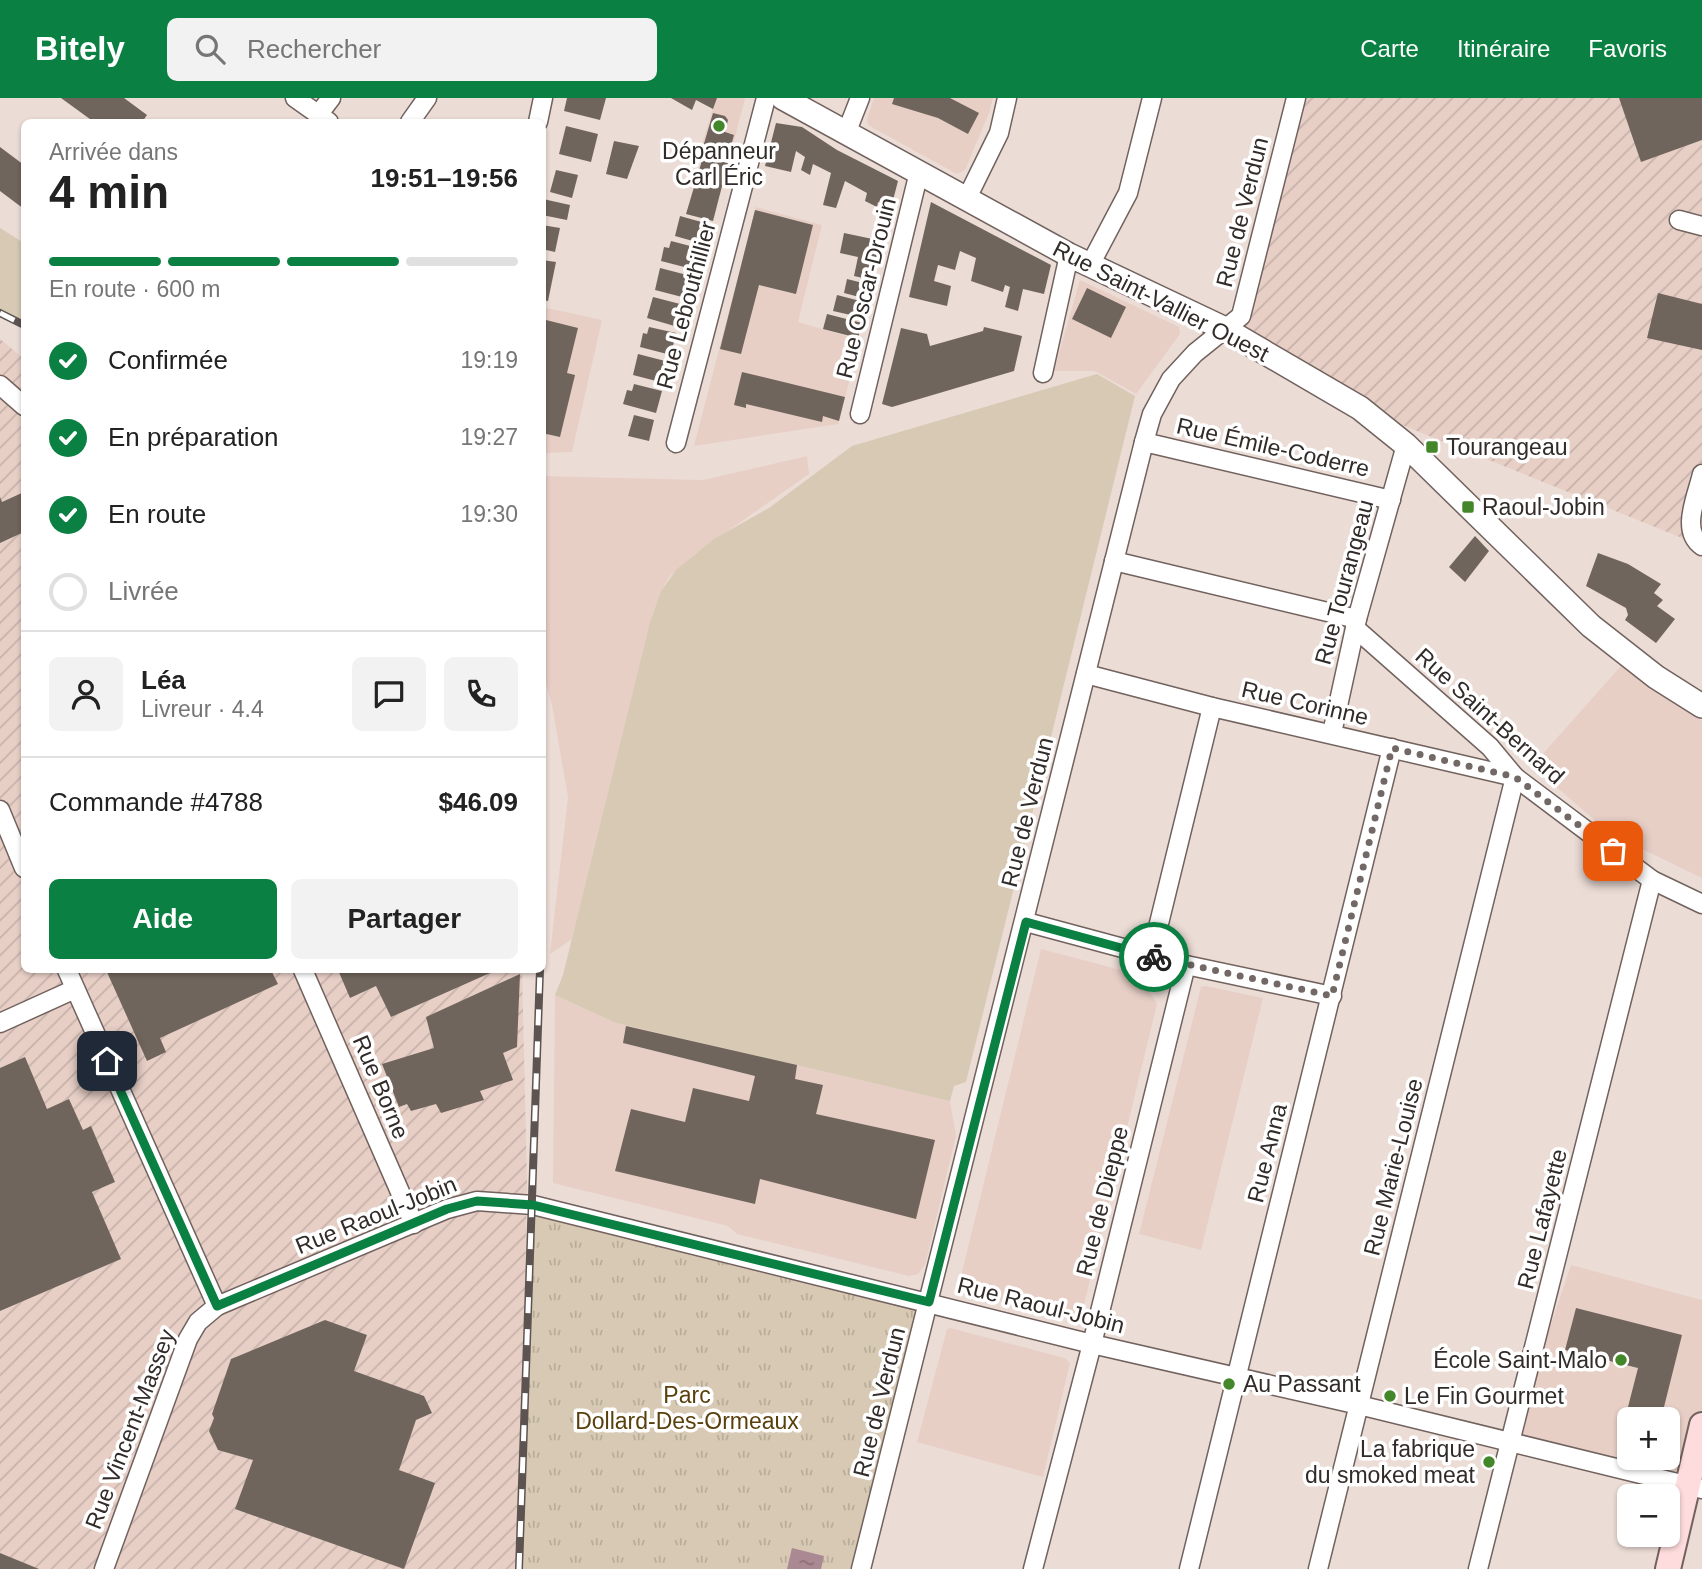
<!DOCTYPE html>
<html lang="fr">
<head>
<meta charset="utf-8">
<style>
	body { margin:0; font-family:Helvetica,sans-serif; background:#f2f2f2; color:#222; height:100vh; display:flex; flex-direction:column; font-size:26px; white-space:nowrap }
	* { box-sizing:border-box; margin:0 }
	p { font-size:23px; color:#767676 }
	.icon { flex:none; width:38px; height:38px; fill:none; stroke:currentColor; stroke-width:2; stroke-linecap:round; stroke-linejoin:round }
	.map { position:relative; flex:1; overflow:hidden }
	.details { position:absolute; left:21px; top:21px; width:525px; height:854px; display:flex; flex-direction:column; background:#fff; border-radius:10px; box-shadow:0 2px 5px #0004 }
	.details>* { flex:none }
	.controls { position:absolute; left:1617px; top:1309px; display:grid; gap:14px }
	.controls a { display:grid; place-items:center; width:63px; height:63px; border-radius:10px; background:#fff; box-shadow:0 2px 5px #0004; font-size:35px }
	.pin { position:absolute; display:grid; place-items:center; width:60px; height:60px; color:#fff; margin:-30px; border-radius:14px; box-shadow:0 4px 10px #0006 }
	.courier { position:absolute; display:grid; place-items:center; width:70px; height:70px; margin:-35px; border:5px solid #0b8043; border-radius:50%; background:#fff; color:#222; box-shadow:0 2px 9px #0007 }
	.overview em { font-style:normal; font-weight:700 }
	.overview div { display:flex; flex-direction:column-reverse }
	.overview { display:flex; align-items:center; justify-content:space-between; height:119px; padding:0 28px }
	h1 { font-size:46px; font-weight:700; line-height:52px }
	.bar { display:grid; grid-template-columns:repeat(4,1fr); gap:10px 7px; align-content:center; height:84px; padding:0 28px }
	.bar i { height:9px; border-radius:5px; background:#e0e0e0 }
	.bar .current { background:#0b8043 }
	.bar p { grid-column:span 4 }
	.line { display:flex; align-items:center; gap:18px; padding:0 28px; border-top:2px solid #e0e0e0 }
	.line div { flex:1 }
	.round { display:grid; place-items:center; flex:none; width:74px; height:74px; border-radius:10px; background:#f2f2f2 }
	ol { padding:0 28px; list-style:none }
	li { display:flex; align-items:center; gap:21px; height:77px }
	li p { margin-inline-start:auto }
	li .icon { padding:7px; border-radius:50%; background:#0b8043; color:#fff; stroke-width:4 }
	li:last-child { color:#767676 }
	li i { width:38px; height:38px; border:4px solid #e0e0e0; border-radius:50% }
	.button { display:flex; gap:14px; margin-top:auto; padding:14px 28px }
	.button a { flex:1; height:80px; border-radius:10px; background:#0b8043; color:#fff; font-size:28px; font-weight:700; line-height:80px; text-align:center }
	.button a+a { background:#f2f2f2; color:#222 }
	header { display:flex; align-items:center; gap:42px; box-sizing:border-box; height:98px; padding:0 35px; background:#0b8043; color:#fff }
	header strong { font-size:33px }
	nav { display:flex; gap:38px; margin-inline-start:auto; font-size:24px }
	.search { width:490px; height:63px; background:#f2f2f2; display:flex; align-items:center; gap:18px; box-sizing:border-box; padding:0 24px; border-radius:10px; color:#767676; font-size:26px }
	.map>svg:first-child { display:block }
</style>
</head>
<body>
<header>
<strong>Bitely</strong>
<div class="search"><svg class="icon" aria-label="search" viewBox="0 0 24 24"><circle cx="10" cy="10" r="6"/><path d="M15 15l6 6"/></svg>Rechercher</div>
<nav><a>Carte</a><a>Itinéraire</a><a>Favoris</a></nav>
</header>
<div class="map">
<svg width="1702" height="1471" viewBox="0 0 1702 1471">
	<defs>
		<pattern id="industrial-furrows" width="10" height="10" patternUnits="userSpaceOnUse" patternTransform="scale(1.75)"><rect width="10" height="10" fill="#e7cfc6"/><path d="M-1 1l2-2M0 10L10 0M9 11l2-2" fill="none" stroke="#c7b2aa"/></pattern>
		<pattern id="park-tufts" width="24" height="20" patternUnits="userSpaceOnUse" patternTransform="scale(1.75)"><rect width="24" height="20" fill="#d7c9b3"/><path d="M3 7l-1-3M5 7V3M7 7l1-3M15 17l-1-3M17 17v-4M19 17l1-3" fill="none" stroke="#b9ad9a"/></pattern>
		<pattern id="water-ripples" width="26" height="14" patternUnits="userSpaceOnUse" patternTransform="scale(1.75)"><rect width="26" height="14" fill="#ab8993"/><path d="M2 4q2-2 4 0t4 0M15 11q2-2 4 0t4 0" fill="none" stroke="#8c7078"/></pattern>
	</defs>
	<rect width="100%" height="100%" fill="#ecdcd6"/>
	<g fill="#e7cfc6" fill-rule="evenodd">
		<path d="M716 0H745L730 59 700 53Z"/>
		<path d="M874 0H993L989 15 965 72 957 76 868 27 867 21Z"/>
		<path d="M756 109 822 127 798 224 860 242 838 326 694 348Z"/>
		<path d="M1080 182 1179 229 1180 236 1136 296 1095 273H1054Z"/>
		<path d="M542 209 602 222 572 354 543 355Z"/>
		<path d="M807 358 809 376 695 456 669 479 661 493 650 524 572 841 550 856 568 699 552 607 543 576 542 378 703 382Z"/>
		<path d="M1621 568 1702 623V780L1611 736 1532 668Z"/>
		<path d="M1041 851 1140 877 1157 906 1081 1219 1077 1221 964 1194 959 1186Z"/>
		<path d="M1205 888 1263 900 1201 1152 1139 1136 1201 889Z"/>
		<path d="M555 897 616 925 950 1003 956 1038 925 1167 918 1176 909 1178 737 1136 728 1128 553 1085Z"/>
		<path d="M1571 1167 1702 1202V1327L1687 1387 1511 1345ZM1629 1321H1668V1360H1629Z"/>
		<path d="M950 1230 1065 1260 1070 1265 1043 1379 917 1344 947 1231Z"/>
	</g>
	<g fill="url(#industrial-furrows)">
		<path d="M1301 0H1702V448L1360 310 1223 230 1241 218Z"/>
		<path d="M0 241 24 261V872H522L527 1085 520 1471H0Z"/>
	</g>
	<g fill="#d7c9b3">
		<path d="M0 130 24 145V227L0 215Z"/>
		<path d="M1097 276 1135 298 966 984 954 988 950 1003 616 925 555 897 563 877 650 524 661 493 677 471 714 441 769 410 852 348Z"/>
	</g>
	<path fill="url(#park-tufts)" d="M533 1107 929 1204 861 1471H521Z"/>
	<path fill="url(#water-ripples)" d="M792 1450 824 1458 821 1471H787Z"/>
	<g fill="#70655c">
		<path d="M61 0H124L147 17 142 24H94Z"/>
		<path d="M567 0H606L600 22 564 13Z"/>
		<path d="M671 0H717L713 11 696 2 692 12Z"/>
		<path d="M894 0H950L979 15 968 36 938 20 892 6Z"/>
		<path d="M1619 0H1702V42L1641 64Z"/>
		<path d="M713 15 725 18 728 22 725 34 734 37 729 55 703 49Z"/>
		<path d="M776 25 802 29 837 52 898 83 891 110 878 104 877 109 865 103 867 95 845 83 836 110 823 107 831 75 813 66 810 77 801 72 805 59 796 53 791 74 765 68Z"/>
		<path d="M566 28 598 36 591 64 559 56Z"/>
		<path d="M614 43 639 48 627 81 606 76Z"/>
		<path d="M0 49 24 67V111L0 93Z"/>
		<path d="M703 59 728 65 713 123 686 116Z"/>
		<path d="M556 72 578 77 572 100 550 94Z"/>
		<path d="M543 101 570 107 567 122 542 117Z"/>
		<path d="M931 104 1051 167 1044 196 1023 191 1018 213 1005 209 1010 189 1005 187 1003 194 971 183 976 160 960 153 955 172 938 167 934 183 951 188 947 208 909 199Z"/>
		<path d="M755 112 813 127 796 196 759 187 741 256 720 251Z"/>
		<path d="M680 118 705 125 700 145 675 138Z"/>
		<path d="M542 127 560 130 555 154 542 151Z"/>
		<path d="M844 135 882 143 872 182 854 178 858 159 840 155Z"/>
		<path d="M671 143 698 150 692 171 661 163 664 149 669 150Z"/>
		<path d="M542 162 556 164 548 203 542 202Z"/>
		<path d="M660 170 691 178 686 200 655 192Z"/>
		<path d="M847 181 871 187 867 201 844 195Z"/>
		<path d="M1087 190 1126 209 1111 240 1072 221Z"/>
		<path d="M1658 195 1702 206V252L1647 240Z"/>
		<path d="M837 197 868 205 864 220 833 213Z"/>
		<path d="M653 199 684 207 678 229 647 220Z"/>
		<path d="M827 216 862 225 858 240 823 231Z"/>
		<path d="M542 221 578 230 567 275 575 277 560 339 542 335Z"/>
		<path d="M649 229 676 235 671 257 640 249 643 235 647 236Z"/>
		<path d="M984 229 1022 238 1014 273 892 309 882 306 901 230 927 236 930 248 983 233Z"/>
		<path d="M638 256 669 264 664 285 633 277Z"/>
		<path d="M742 274 845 299 839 323 823 318 822 324 746 306V310L734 307Z"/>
		<path d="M634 286 662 293 656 315 623 306 627 292 632 293Z"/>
		<path d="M634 317 654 322 649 343 628 338Z"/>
		<path d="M24 394V434L0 445V399L2 404Z"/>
		<path d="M1475 438 1489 453 1465 484 1449 469Z"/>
		<path d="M1598 455 1628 466 1661 486 1654 495 1663 502 1657 508 1675 521 1656 545 1625 522 1628 517 1626 510 1586 488Z"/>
		<path d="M106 872H271L278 886 160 940 166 954 147 963Z"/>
		<path d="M338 872H489L490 875 391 919 376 888 350 900Z"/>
		<path d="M520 876 517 949 503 955 513 982 480 993 484 1002 441 1015 436 1006 411 1013 407 1006 399 1009 382 966 434 950 426 919Z"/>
		<path d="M626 928 797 967 795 981 823 987 816 1016 935 1042 916 1121 760 1081 755 1106 615 1073 631 1011 685 1024 693 990 749 1003 755 978 623 945Z"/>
		<path d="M25 959 47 1011 69 1001 83 1032 91 1028 115 1084 92 1094 121 1161 0 1213V970Z"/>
		<path d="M1576 1210 1682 1237 1661 1321H1629V1351L1618 1348 1638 1270 1565 1252Z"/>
		<path d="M325 1222 367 1237 354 1273 424 1298 432 1315 416 1322 399 1372 435 1385 404 1471 235 1411 253 1362 218 1352 209 1333 214 1320 212 1316 231 1261Z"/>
		<path d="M0 1455 39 1471H0Z"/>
	</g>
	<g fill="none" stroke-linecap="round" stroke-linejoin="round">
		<g stroke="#71625e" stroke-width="21">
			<g id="minor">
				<path d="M295 0 329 24"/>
				<path d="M318 17 331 0"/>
				<path d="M410 24 427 0"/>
				<path d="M538 24 543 0"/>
				<path d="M847 33 860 0"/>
				<path d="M967 100 999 35 1007 0"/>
				<path d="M1679 122 1702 128"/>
				<path d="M1090 167 1128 95 1152 0"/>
				<path d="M1043 275 1069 157"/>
				<path d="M0 287 24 308"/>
				<path d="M860 316 919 74"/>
				<path d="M1144 344 1391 402"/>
				<path d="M676 345 766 0"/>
				<path d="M1702 376C1697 398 1680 433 1702 448"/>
				<path d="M1114 463 1357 521"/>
				<path d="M1355 530 1490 649 1515 679 1652 782 1702 806"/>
				<path d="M1086 576 1212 609 1515 679"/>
				<path d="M1332 635 1357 521 1406 347"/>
				<path d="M0 712 24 770"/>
				<path d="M1026 824 1186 867 1332 898"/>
				<path d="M1151 858 1212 609"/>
				<path d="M67 872 217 1208 198 1224 188 1241 104 1471"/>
				<path d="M303 872 414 1126"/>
				<path d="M0 925 75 891"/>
				<path d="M217 1208 447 1111 477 1103 533 1107 1092 1246 1359 1307 1702 1391"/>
				<path d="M861 1471 1144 344 1152 316 1171 281 1195 255 1241 218 1296 0"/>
				<path d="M1033 1471 1092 1246 1186 867"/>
				<path d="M1189 1471 1392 650"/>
				<path d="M1318 1471 1515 679"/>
				<path d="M1478 1471 1652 782"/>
			</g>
		</g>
		<g stroke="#71625e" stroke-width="26">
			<path id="tertiary" d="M783 0 1069 157 1223 230 1360 310 1406 347 1591 528 1656 579 1702 608"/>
		</g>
		<g stroke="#71625e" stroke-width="28">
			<path id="secondary" d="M1668 1471 1702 1327"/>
		</g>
		<use href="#minor" stroke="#fff" stroke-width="18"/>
		<use href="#tertiary" stroke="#fff" stroke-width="23"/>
		<use href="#secondary" stroke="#fedcdd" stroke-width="24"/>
		<g stroke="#5d5451" stroke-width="8">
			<g id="rail">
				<path d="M0 215 24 227"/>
				<path d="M542 706V814"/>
				<path d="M519 1471 540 872"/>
			</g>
		</g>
		<use href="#rail" stroke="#fff" stroke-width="5" stroke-dasharray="16" stroke-linecap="butt"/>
	</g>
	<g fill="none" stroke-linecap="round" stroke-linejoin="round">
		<path stroke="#726966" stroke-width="7" stroke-dasharray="0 12.6" d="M1154 859 1332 898 1392 650 1515 679 1613 753"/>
		<path stroke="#0b8043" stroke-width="9" d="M107 963 217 1208 447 1111 477 1103 533 1107 929 1204 1026 824 1154 859"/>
	</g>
	<g fill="#44872a" stroke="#fff" stroke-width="2.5">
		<circle cx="719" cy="28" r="7"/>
		<rect x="1425" y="342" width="14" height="14" rx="3.5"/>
		<rect x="1461" y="402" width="14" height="14" rx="3.5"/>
		<circle cx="1621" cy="1262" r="7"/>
		<circle cx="1229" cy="1286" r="7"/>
		<circle cx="1390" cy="1298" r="7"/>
		<circle cx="1489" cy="1364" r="7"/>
	</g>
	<g text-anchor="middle" stroke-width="7" stroke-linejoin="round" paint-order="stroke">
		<g font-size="23" fill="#312b29" stroke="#fff" text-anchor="start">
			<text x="719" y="61" text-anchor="middle">Dépanneur<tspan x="719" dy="26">Carl Éric</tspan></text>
			<text x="1446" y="357">Tourangeau</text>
			<text x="1482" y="417">Raoul-Jobin</text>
			<text x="1607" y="1270" text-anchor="end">École Saint-Malo</text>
			<text x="1243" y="1294">Au Passant</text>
			<text x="1404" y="1306">Le Fin Gourmet</text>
			<text x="1475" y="1359" text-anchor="end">La fabrique<tspan x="1475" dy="26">du smoked meat</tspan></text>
		</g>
		<g font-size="23" fill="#312b29" stroke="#fff">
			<text transform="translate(1242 114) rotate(-76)" y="8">Rue de Verdun</text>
			<text transform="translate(866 190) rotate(-76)" y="8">Rue Oscar-Drouin</text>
			<text transform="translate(1161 203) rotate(27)" y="8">Rue Saint-Vallier Ouest</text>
			<text transform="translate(686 207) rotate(-75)" y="8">Rue Lebouthillier</text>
			<text transform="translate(1273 349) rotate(13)" y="8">Rue Émile-Coderre</text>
			<text transform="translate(1344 484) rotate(-75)" y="8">Rue Tourangeau</text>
			<text transform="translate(1305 605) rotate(13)" y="8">Rue Corinne</text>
			<text transform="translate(1490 618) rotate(42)" y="8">Rue Saint-Bernard</text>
			<text transform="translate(1027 714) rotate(-76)" y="8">Rue de Verdun</text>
			<text transform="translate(381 989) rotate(67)" y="8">Rue Borne</text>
			<text transform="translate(1267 1055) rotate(-76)" y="8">Rue Anna</text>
			<text transform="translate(1393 1069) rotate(-76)" y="8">Rue Marie-Louise</text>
			<text transform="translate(1102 1103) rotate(-76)" y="8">Rue de Dieppe</text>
			<text transform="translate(376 1117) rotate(-22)" y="8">Rue Raoul-Jobin</text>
			<text transform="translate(1542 1121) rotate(-76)" y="8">Rue Lafayette</text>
			<text transform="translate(1041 1207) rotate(14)" y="8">Rue Raoul-Jobin</text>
			<text transform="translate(879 1304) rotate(-76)" y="8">Rue de Verdun</text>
			<text transform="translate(130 1331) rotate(-69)" y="8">Rue Vincent-Massey</text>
		</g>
		<g font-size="23" fill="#593f0c" stroke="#fff">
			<text x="687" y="1305">Parc<tspan x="687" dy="26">Dollard-Des-Ormeaux</tspan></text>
		</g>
	</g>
</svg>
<div class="controls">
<a>+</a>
<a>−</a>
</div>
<div class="pin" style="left:1613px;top:753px;background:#ea580c"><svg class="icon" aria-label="bag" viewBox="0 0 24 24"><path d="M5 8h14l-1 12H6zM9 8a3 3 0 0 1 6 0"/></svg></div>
<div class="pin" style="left:107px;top:963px;background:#1f2937"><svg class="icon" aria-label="home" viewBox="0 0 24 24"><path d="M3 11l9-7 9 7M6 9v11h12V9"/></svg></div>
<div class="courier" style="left:1154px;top:859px"><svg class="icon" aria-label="bike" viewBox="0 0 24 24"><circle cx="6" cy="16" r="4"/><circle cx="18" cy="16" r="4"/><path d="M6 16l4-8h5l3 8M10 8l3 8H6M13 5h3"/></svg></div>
<section class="details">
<div class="overview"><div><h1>4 min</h1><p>Arrivée dans</p></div><em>19:51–19:56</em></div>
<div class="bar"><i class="current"></i><i class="current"></i><i class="current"></i><i></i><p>En route · 600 m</p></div>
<ol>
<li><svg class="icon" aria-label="check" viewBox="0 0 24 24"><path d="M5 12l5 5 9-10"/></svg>Confirmée<p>19:19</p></li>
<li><svg class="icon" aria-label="check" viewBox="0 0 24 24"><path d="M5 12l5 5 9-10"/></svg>En préparation<p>19:27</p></li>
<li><svg class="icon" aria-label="check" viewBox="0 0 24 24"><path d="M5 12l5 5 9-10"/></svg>En route<p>19:30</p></li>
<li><i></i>Livrée</li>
</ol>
<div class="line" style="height:126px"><a class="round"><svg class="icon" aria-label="person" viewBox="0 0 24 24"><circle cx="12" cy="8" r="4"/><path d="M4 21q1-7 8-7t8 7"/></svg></a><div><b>Léa</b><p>Livreur · 4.4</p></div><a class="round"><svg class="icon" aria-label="chat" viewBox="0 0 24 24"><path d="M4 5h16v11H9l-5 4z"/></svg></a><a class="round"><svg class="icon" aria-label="phone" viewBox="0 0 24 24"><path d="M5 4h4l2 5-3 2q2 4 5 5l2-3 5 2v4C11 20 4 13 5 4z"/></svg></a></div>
<div class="line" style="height:91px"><div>Commande #4788</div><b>$46.09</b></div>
<div class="button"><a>Aide</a><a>Partager</a></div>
</section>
</div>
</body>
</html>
